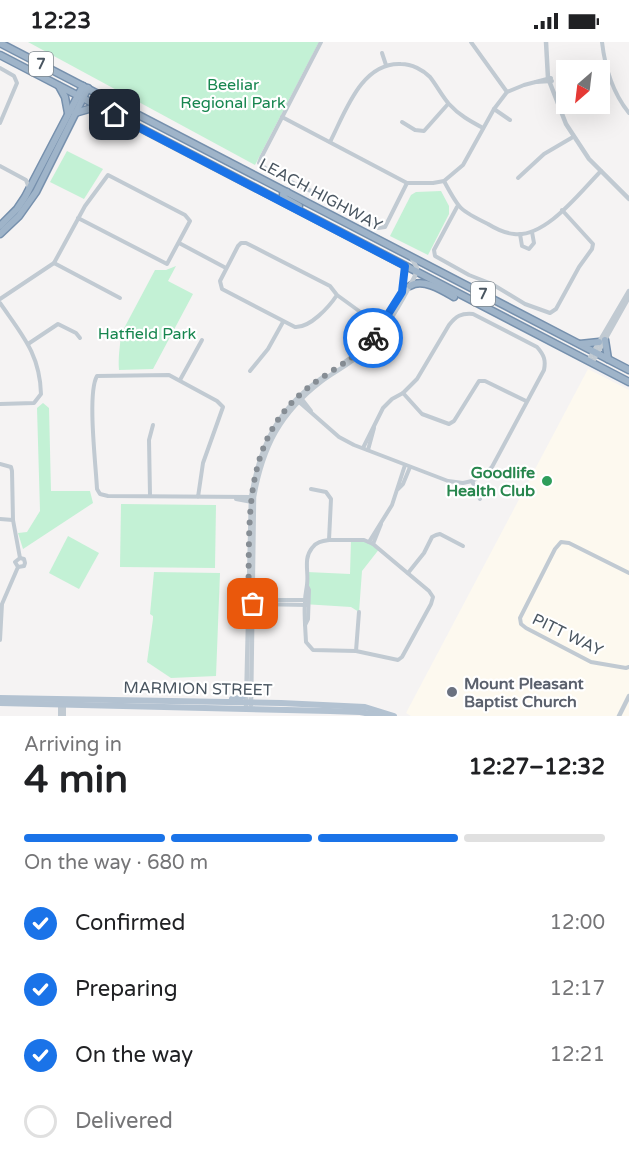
<!DOCTYPE html>
<html lang="en">
<head>
<meta charset="utf-8">
<style>
	body { margin:0; font-family:"Varela Round",sans-serif; background:#f6f6f6; color:#202124; height:100vh; display:flex; flex-direction:column; font-size:22px; white-space:nowrap }
	* { box-sizing:border-box; margin:0 }
	p { font-size:20px; color:#757577 }
	.icon { flex:none; width:33px; height:33px; fill:none; stroke:currentColor; stroke-width:2; stroke-linecap:round; stroke-linejoin:round }
	.map { position:relative; height:674px; overflow:hidden }
	.sheet { display:flex; flex-direction:column; background:#fff; flex:1 }
	.sheet>* { flex:none }
	.needle { width:39px; rotate:208deg }
	.tools { position:absolute; left:556px; top:18px; display:grid; gap:12px }
	.tools a { display:grid; place-items:center; width:54px; height:54px; border-radius:0px; background:#fff; box-shadow:0 6px 24px #0002; font-size:30px }
	.pin { position:absolute; display:grid; place-items:center; width:51px; height:51px; color:#fff; margin:-26px; border-radius:12px; box-shadow:0 3px 9px #0006 }
	.courier { position:absolute; display:grid; place-items:center; width:60px; height:60px; margin:-30px; border:4px solid #1a73e8; border-radius:50%; background:#fff; color:#222; box-shadow:0 2px 8px #0007 }
	.head em { font-style:normal; font-weight:700 }
	.head div { display:flex; flex-direction:column-reverse }
	.head { display:flex; align-items:center; justify-content:space-between; height:102px; padding:0 24px }
	h1 { font-size:39px; font-weight:700; line-height:45px }
	.bar { display:grid; grid-template-columns:repeat(4,1fr); gap:9px 6px; align-content:center; height:72px; padding:0 24px }
	.bar i { height:8px; border-radius:4px; background:#e0e0e0 }
	.bar .active { background:#1a73e8 }
	.bar p { grid-column:span 4 }
	ol { padding:0 24px; list-style:none }
	li { display:flex; align-items:center; gap:18px; height:66px }
	li p { margin-inline-start:auto }
	li .icon { padding:6px; border-radius:50%; background:#1a73e8; color:#fff; stroke-width:4 }
	li:last-child { color:#757577 }
	li i { width:33px; height:33px; border:3px solid #e0e0e0; border-radius:50% }
	.status { display:flex; justify-content:space-between; align-items:center; height:42px; padding:0 30px; background:#fff; direction:ltr }
	.status svg { height:16px; fill:currentColor }
	.map>svg:first-child { display:block }
</style>
</head>
<body>
<div class="status"><b>12:23</b><svg viewBox="0 0 49 12"><path d="M0 12V9h3v3zM5 12V6h3v6zM10 12V3h3v9zM15 12V0h3v12zM26 1h20v11H26zM47 4h2v5h-2z"/></svg></div>
<div class="map">
<svg width="629" height="674" viewBox="0 0 629 674">
	<rect width="100%" height="100%" fill="#f5f3f3"/>
	<path fill="#fdf9ef" d="M588 327 629 348V674H411L406 671Z"/>
	<g fill="#c3f1d5">
		<path d="M28 0H319L255 123Z"/>
		<path d="M67 109 103 127 84 157 50 140Z"/>
		<path d="M441 149 449 164V172L428 213 390 194 411 153 416 150Z"/>
		<path d="M176 224 168 239 193 252 153 327 119 328C118 315 120 305 121 292L155 228H166Z"/>
		<path d="M43 361 49 366 51 449H90L93 461 23 507 18 491 27 490 40 469 37 366Z"/>
		<path d="M121 462 216 463 215 526 120 525Z"/>
		<path d="M68 494 99 511 79 547 49 531Z"/>
		<path d="M351 498H364L380 506 362 529 359 570 351 565 303 562 307 530 350 532Z"/>
		<path d="M154 530 220 531 216 634 171 636 147 620 153 577V574L150 572Z"/>
	</g>
	<g fill="none" stroke-linecap="round" stroke-linejoin="round">
		<g stroke="#7690ad" stroke-width="9">
			<g id="trunk">
				<path d="M0 1 629 328"/>
				<path d="M0 13 629 340"/>
				<path d="M59 44 65 55 68 71"/>
				<path d="M75 71 99 64"/>
				<path d="M287 150 283 152V155L299 164"/>
				<path d="M0 184 17 167 25 155 83 44"/>
				<path d="M0 192 19 174 36 150 88 46"/>
				<path d="M410 244C423 236 442 248 454 255"/>
				<path d="M605 298 608 317"/>
				<path d="M580 302 599 300"/>
			</g>
		</g>
		<g stroke="#c1cad2" stroke-width="4">
			<path d="M321 0 261 116 259 121 268 128 303 146 320 152 378 186 385 185 407 141"/>
			<path d="M471 0 507 50"/>
			<path d="M602 0C605 26 612 50 629 71"/>
			<path d="M382 11 386 23"/>
			<path d="M0 26 14 34 17 41 0 81"/>
			<path d="M536 40 552 39"/>
			<path d="M494 67 510 78"/>
			<path d="M282 75 407 141H433L444 139 463 123 494 67 507 50 524 43 551 36"/>
			<path d="M402 80 415 88 424 89 448 62"/>
			<path d="M330 100C345 71 361 20 401 22 412 22 423 28 430 35 437 44 442 54 449 62 459 73 470 79 483 86"/>
			<path d="M0 124 26 138 29 146"/>
			<path d="M518 136 544 112 573 95"/>
			<path d="M444 139C459 167 459 168 488 182 496 187 504 191 514 192 546 196 580 150 601 129"/>
			<path d="M457 165 434 208 435 214 469 233 492 242 525 262 550 271 556 267 579 225 592 207 593 202 562 168"/>
			<path d="M520 192 522 204 529 207 534 201 532 190"/>
			<path d="M179 201 226 226"/>
			<path d="M54 221 120 256"/>
			<path d="M337 253C329 265 310 286 295 285L222 247 220 239 238 204 241 201H246L330 244 337 253 370 277 382 289"/>
			<path d="M0 257 54 221 85 164 108 133 185 173 190 179 167 222 78 176"/>
			<path d="M0 261C22 293 40 312 41 352L34 361 0 362"/>
			<path d="M371 277 376 278 385 285"/>
			<path d="M28 302 58 282 76 291 80 296"/>
			<path d="M250 329 268 307 283 280"/>
			<path d="M180 338 202 298"/>
			<path d="M403 351 422 372 449 382 454 379 479 339H485L526 359"/>
			<path d="M301 356 311 369"/>
			<path d="M298 359 339 395 354 403 448 439 463 441 472 439 484 433 492 425 544 328C546 318 544 313 537 305L473 272C461 271 456 274 449 283L417 337 403 351 392 357 383 366 363 406"/>
			<path d="M368 408 374 386"/>
			<path d="M0 422 11 425 12 429 13 478 20 516 15 520 18 525 2 562 0 598"/>
			<path d="M472 439 480 457"/>
			<path d="M311 447 326 450 331 457 329 498"/>
			<path d="M398 447 403 442 410 425"/>
			<path d="M150 453 149 398 153 383"/>
			<path d="M198 455 203 421 223 365 217 359 169 333 97 334C87 351 96 424 97 447L100 452 108 454 251 455"/>
			<path d="M236 457 252 460"/>
			<path d="M0 477 13 478"/>
			<path d="M329 498H364L373 502 429 549 433 555 431 562 402 615 398 618 356 609 313 608 306 600C305 580 303 563 307 543 309 530 303 517 312 506 316 500 322 499 329 498Z"/>
			<path d="M369 500 392 463 405 423"/>
			<path d="M373 502 381 482"/>
			<path d="M18 525 24 524 25 521 24 517 20 516"/>
			<path d="M408 531 424 511 432 495 436 493 440 492 463 504"/>
			<path d="M629 531 569 501 561 500 555 507 520 576 521 582 526 586 591 620 626 626 629 625"/>
			<path d="M252 558H308"/>
			<path d="M252 562 308 563"/>
			<path d="M305 583 308 577 309 548 307 544"/>
			<path d="M356 609 359 570"/>
			<path d="M60 674V662"/>
			<path d="M64 674V663"/>
		</g>
		<g stroke="#c1cad2" stroke-width="4.5">
			<path d="M546 0 548 36 566 82 589 117 629 157"/>
			<path d="M588 319 629 249"/>
			<path d="M345 320C376 300 405 262 405 224"/>
			<path d="M592 321 629 255"/>
			<path d="M251 663 254 455C263 405 280 371 322 339 335 329 351 322 363 310 386 289 401 261 415 234L417 226 411 215"/>
			<path d="M246 667 251 455C260 402 278 366 323 335"/>
			<path d="M619 674 629 654"/>
		</g>
		<g stroke="#b3c2d1" stroke-width="6">
			<path d="M0 656 281 661 365 665 394 674"/>
			<path d="M232 657 240 656 247 652"/>
			<path d="M0 661 330 669 360 670 381 674"/>
		</g>
		<use href="#trunk" stroke="#9fb4c9" stroke-width="6"/>
	</g>
	<g fill="none" stroke-linecap="round" stroke-linejoin="round">
		<path stroke="#868d94" stroke-width="6" stroke-dasharray="0 10.8" d="M253 562H248C251 486 239 404 304 349 326 330 354 319 373 296"/>
		<path stroke="#1a73e8" stroke-width="8" d="M115 73 405 224 402 250 373 296"/>
	</g>
	<circle fill="#2e9e5b" stroke="#fff" stroke-width="2" cx="547" cy="439" r="6"/>
	<circle fill="#6b7280" stroke="#fff" stroke-width="2" cx="452" cy="650" r="6"/>
	<g text-anchor="middle" stroke-width="4.5" stroke-linejoin="round" paint-order="stroke">
		<g fill="#fff" stroke="#808990" stroke-width="1.5">
			<rect x="29" y="10" width="24" height="24" rx="4.5"/>
			<rect x="471" y="240" width="24" height="24" rx="4.5"/>
		</g>
		<g font-size="15" font-weight="bold" fill="#4a5661">
			<text x="41" y="27">7</text>
			<text x="483" y="257">7</text>
		</g>
		<g font-size="16" fill="#17864f" stroke="#fff">
			<text x="233" y="48">Beeliar<tspan x="233" dy="18">Regional Park</tspan></text>
			<text x="147" y="297">Hatfield Park</text>
		</g>
		<g font-size="16" fill="#4a5661" stroke="#fff">
			<text transform="translate(321 152) rotate(28)" y="6">LEACH HIGHWAY</text>
			<text transform="translate(568 592) rotate(26)" y="6">PITT WAY</text>
			<text transform="translate(198 646) rotate(1)" y="6">MARMION STREET</text>
		</g>
		<g font-size="16" font-weight="bold" fill="#27864d" stroke="#fff" text-anchor="end">
			<text x="535" y="436">Goodlife<tspan x="535" dy="18">Health Club</tspan></text>
		</g>
		<g font-size="16" font-weight="bold" fill="#5b616d" stroke="#fff" text-anchor="start">
			<text x="464" y="647">Mount Pleasant<tspan x="464" dy="18">Baptist Church</tspan></text>
		</g>
	</g>
</svg>
<div class="tools">
<a><svg class="needle" viewBox="-14 -14 28 28"><path d="M0-13l5 13h-10z" fill="#e53935"/><path d="M0 13l5-13h-10z" fill="#757577"/></svg></a>
</div>
<div class="pin" style="left:253px;top:562px;background:#ea580c"><svg class="icon" aria-label="bag" viewBox="0 0 24 24"><path d="M5 8h14l-1 12H6zM9 8a3 3 0 0 1 6 0"/></svg></div>
<div class="pin" style="left:115px;top:73px;background:#1f2937"><svg class="icon" aria-label="home" viewBox="0 0 24 24"><path d="M3 11l9-7 9 7M6 9v11h12V9"/></svg></div>
<div class="courier" style="left:373px;top:296px"><svg class="icon" aria-label="bike" viewBox="0 0 24 24"><circle cx="6" cy="16" r="4"/><circle cx="18" cy="16" r="4"/><path d="M6 16l4-8h5l3 8M10 8l3 8H6M13 5h3"/></svg></div>
</div>
<section class="sheet">
<div class="head"><div><h1>4 min</h1><p>Arriving in</p></div><em>12:27–12:32</em></div>
<div class="bar"><i class="active"></i><i class="active"></i><i class="active"></i><i></i><p>On the way · 680 m</p></div>
<ol>
<li><svg class="icon" aria-label="check" viewBox="0 0 24 24"><path d="M5 12l5 5 9-10"/></svg>Confirmed<p>12:00</p></li>
<li><svg class="icon" aria-label="check" viewBox="0 0 24 24"><path d="M5 12l5 5 9-10"/></svg>Preparing<p>12:17</p></li>
<li><svg class="icon" aria-label="check" viewBox="0 0 24 24"><path d="M5 12l5 5 9-10"/></svg>On the way<p>12:21</p></li>
<li><i></i>Delivered</li>
</ol>
</section>
</body>
</html>
